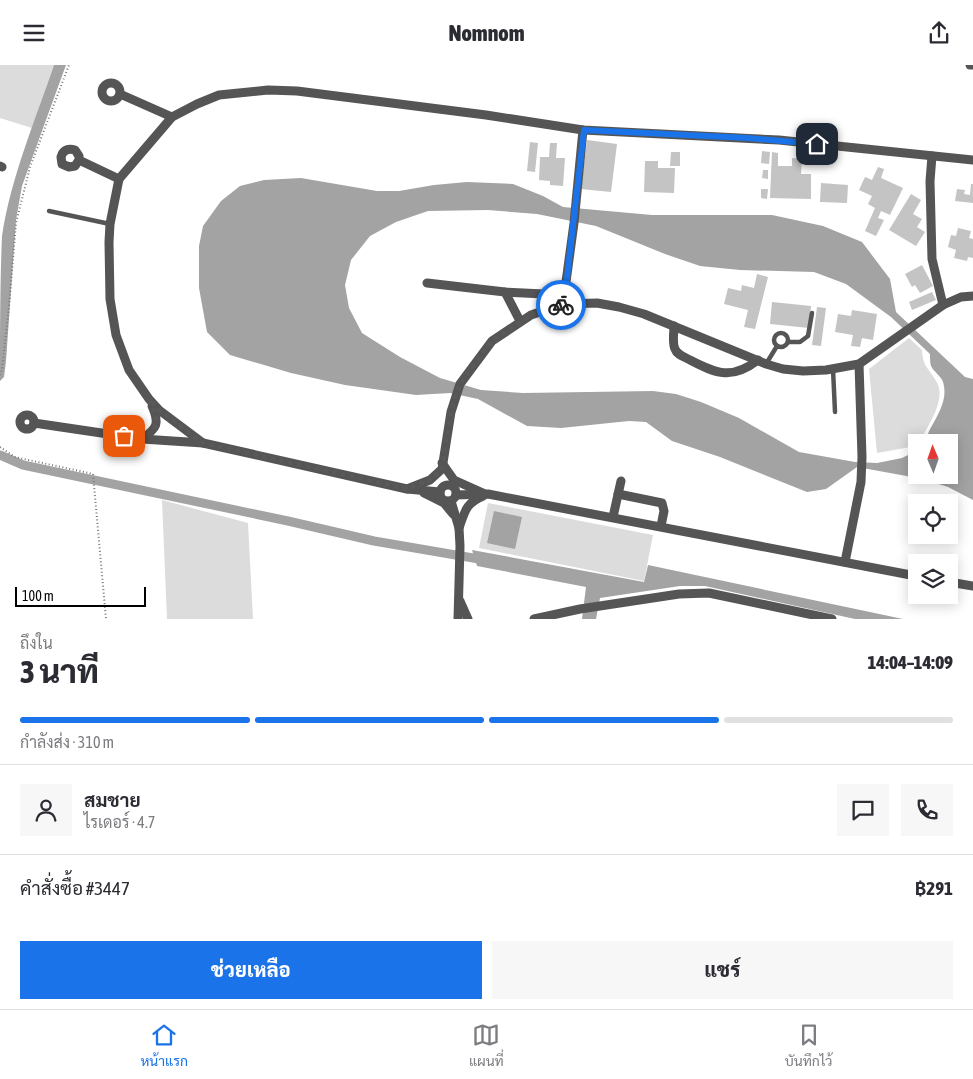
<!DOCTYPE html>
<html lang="th">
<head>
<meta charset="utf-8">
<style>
	body { margin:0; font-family:"Asap Condensed",Sarabun,sans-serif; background:#f7f7f7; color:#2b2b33; height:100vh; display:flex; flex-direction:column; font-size:19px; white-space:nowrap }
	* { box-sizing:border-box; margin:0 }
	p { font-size:16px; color:#7c7c81 }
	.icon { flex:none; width:28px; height:28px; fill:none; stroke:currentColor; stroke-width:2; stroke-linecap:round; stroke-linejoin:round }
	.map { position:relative; height:554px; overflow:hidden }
	.panel { display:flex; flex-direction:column; background:#fff; flex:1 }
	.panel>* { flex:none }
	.needle { width:32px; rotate:358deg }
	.tools { position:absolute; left:908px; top:369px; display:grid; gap:10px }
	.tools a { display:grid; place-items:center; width:50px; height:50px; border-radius:0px; background:#fff; box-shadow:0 2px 12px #0003; font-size:25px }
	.scale { position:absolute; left:15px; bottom:12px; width:131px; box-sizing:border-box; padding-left:5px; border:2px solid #000; border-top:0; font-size:14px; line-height:18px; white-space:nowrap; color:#000; -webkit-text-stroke:4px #fff; paint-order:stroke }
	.pin { position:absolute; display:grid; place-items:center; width:42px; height:42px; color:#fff; margin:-21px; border-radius:10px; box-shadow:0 2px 8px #0006 }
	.courier { position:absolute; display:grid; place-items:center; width:50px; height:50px; margin:-25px; border:4px solid #1a73e8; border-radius:50%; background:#fff; color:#222; box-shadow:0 1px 6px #0007 }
	.summary em { font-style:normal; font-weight:800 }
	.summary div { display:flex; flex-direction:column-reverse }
	.summary { display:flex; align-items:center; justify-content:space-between; height:85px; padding:0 20px }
	h1 { font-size:32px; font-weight:800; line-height:38px }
	.bar { display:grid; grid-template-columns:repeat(4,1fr); gap:8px 5px; align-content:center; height:60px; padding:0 20px }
	.bar i { height:6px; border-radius:4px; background:#e1e1e2 }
	.bar .active { background:#1a73e8 }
	.bar p { grid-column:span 4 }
	.line { display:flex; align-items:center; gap:12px; padding:0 20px; border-top:1px solid #e1e1e2 }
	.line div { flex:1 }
	.round { display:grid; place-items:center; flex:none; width:52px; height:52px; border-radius:0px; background:#f7f7f7 }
	.button { display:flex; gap:10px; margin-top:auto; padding:10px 20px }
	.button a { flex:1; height:58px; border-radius:0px; background:#1a73e8; color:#fff; font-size:20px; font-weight:800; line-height:58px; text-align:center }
	.button a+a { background:#f7f7f7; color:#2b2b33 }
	header { display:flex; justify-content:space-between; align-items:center; height:65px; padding:0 20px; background:#fff; font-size:22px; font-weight:800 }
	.tab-bar { display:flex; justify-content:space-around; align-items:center; height:70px; border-top:1px solid #e1e1e2; background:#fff; font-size:14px; color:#7c7c81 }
	.tab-bar a { display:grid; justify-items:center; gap:2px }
	.tab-bar .active { color:#1a73e8 }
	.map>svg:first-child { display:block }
</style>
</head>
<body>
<header><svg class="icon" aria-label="menu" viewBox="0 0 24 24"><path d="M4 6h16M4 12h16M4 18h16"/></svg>Nomnom<svg class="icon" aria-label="share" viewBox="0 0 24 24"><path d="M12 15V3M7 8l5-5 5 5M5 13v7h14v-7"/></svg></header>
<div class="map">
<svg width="973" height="554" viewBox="0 0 973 554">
	<rect width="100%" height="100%" fill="#fff"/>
	<g fill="#dcdcdc">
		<path d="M0 0H54L32 63 0 53Z"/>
		<path d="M909 273 922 285C923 302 928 302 936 316 948 333 927 363 919 377L916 378V381L877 388 869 304Z"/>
		<path d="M162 435 248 458 253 554H167Z"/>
		<path d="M488 438 653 470 644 516 479 483Z"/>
	</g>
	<g fill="#a3a3a3" fill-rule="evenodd">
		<path d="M54 0H66L22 121 16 155 6 296 4 312 0 316C0 270 0 216 2 171 11 112 35 56 54 0Z"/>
		<path d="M301 113 377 126H399L434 120 467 117 513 119 543 131 563 142 652 150H772L823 161 862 177 890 214 896 247 965 312 973 314V435L948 422 923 414 857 402 826 424 807 427 720 392 672 376 646 357 629 356 561 363 527 361 478 334 450 328 416 330 345 320 291 308 230 290 207 267 199 223V181L203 161 221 136 240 121 264 115ZM488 145 537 149 596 161 665 189 700 201 740 205 814 207 846 219 891 252 930 289C930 293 930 298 931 301 934 307 941 311 943 317 950 340 930 358 925 377L949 378V410H916V386L902 393 877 398 855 397 799 387 739 353 701 337 676 329 653 326 523 328 481 325 440 313 400 292 362 268 349 243 345 220 351 195 370 171 396 157 428 146Z"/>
		<path d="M494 446 522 452 515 484 487 478Z"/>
		<path d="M472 485 644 517 648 500 903 554H855L705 521H680L600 533 596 554H582L586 522 477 501Z"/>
	</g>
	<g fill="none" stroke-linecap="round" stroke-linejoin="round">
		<path stroke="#a3a3a3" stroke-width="9" d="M0 390 23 400 288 456 374 476 479 494"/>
	</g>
	<g fill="#c4c4c4">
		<path d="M587 75 617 79 611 127 581 124Z"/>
		<path d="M530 77 538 78 535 107 527 106Z"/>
		<path d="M550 78H557L556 93H565L563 121 550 120V116L539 115 540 92H549Z"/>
		<path d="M762 86 770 87 769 99 761 98Z"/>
		<path d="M671 87H680V101H670Z"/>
		<path d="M772 87 778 88V101H792V93L802 94 801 109H811V134L770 133Z"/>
		<path d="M645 96H658V103H675L674 128 644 127Z"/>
		<path d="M878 102 884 104 881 113 903 123 890 150 881 146 878 153 884 155 876 171 865 166 875 143 868 139 872 131 859 125 865 112 872 115Z"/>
		<path d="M763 105H768V114L762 113Z"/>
		<path d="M821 118 848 120 847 138 820 137Z"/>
		<path d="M971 119H973V138L955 136 957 124 965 125 964 129 970 130Z"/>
		<path d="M761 124H768L767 134 761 133Z"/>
		<path d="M911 129 921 135 913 149 922 154 917 162 925 167 916 181 889 165Z"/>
		<path d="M958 163 971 166 969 173 973 174V193L968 192 967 196 954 193 956 185 948 182 951 170 956 171Z"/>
		<path d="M922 200 933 221 920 228 915 220 912 222 905 209Z"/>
		<path d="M757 209 768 212 755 264 744 262 748 245 724 239 728 223 741 226 742 220 754 223Z"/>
		<path d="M932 227 936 235 912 245 909 237Z"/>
		<path d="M772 237 811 241 809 263 770 259Z"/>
		<path d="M817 242 826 243 821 281 812 280Z"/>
		<path d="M852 245 877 249 873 275 862 273 860 282 851 281 853 270 835 267 838 249 851 251Z"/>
	</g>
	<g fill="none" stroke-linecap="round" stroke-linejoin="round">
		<g stroke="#777" stroke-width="2" stroke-dasharray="1 2.5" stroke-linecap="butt">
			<path d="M0 310 2 305 9 242 16 158 30 102 69 0"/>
			<path d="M0 382 15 392 24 394 93 409 106 554"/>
		</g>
		<g stroke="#555" stroke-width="4.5">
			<path d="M49 146 110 159"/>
			<circle cx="781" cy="275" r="7"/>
			<path d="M788 277H800L808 271 812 248"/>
			<path d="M766 299 777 281"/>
			<path d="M833 304 835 347"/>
		</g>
		<g stroke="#555" stroke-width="9">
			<path d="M970 0H973"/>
			<circle cx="111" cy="27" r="9"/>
			<path d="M120 29 172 52"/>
			<path d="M932 91 930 116 932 194 943 240"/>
			<path d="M79 95 75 101 69 102 62 99 61 92C63 85 68 83 75 85L79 91V95L119 114"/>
			<path d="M0 101 2 102"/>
			<path d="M427 218 505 227 565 230"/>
			<path d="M505 227 520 256"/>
			<path d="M563 239 574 158 583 65"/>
			<path d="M674 261C674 268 672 278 675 284 677 290 685 292 690 295 717 309 732 315 758 295"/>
			<circle cx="27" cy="357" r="7"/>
			<path d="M34 358 142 374C157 363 160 359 152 341"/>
			<path d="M142 374 203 378 407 424 440 427"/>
			<path d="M203 378 159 345 149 334 129 305 116 270 110 234 109 177 110 159 119 114 172 52 197 39 219 30 268 25 297 26 486 50 583 65 779 75 973 95"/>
			<path d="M442 398 454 415 483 428"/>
			<circle cx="448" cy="428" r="8"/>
			<path d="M407 424 430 415 442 404 451 347 460 319 492 276 531 250 563 239 597 238 619 242 644 249 766 299 783 304 803 306 826 305 859 299 943 240 961 232 973 231"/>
			<path d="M424 428 444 438 453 449"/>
			<path d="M618 429 662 438 664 446 661 461"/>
			<path d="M456 430 488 429 916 511"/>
			<path d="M451 436 459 463 460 481 458 554"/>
			<path d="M613 452 621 416"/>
			<path d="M459 463C465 446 466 438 483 431"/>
			<path d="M845 497 861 417 862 392 859 299"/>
			<path d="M949 517 973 521"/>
			<path d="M460 536 468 554"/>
			<path d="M534 554 580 544 679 529 709 528 832 554"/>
		</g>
	</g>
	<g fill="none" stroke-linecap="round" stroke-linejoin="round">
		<path stroke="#595959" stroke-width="5" stroke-dasharray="0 9" d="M124 371 142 374C162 360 158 355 149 334L159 345 203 378 407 424 430 415 442 404 451 347 458 324 462 316 492 276 531 250 561 240"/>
		<path stroke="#1a73e8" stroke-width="6" d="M561 240 563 239 565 230 584 65 748 73 817 79"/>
	</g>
</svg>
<div class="tools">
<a><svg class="needle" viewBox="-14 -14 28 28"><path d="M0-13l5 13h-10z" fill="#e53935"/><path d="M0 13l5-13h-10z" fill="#7c7c81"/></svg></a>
<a><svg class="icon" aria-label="locate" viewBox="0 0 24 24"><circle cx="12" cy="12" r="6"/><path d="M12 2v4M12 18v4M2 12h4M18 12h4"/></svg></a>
<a><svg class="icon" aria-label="layers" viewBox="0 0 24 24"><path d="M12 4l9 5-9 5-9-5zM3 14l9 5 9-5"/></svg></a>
</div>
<div class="scale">100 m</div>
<div class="pin" style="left:124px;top:371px;background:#ea580c"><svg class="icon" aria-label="bag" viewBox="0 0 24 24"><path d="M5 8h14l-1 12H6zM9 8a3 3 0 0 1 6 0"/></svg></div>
<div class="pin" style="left:817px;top:79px;background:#1f2937"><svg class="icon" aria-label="home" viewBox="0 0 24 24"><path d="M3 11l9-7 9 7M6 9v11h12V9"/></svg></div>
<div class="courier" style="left:561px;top:240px"><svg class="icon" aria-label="bike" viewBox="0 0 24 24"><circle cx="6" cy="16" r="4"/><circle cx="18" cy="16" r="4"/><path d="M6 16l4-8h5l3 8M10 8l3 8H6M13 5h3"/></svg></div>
</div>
<section class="panel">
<div class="summary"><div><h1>3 นาที</h1><p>ถึงใน</p></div><em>14:04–14:09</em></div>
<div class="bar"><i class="active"></i><i class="active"></i><i class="active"></i><i></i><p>กำลังส่ง · 310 m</p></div>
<div class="line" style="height:90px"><a class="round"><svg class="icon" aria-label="person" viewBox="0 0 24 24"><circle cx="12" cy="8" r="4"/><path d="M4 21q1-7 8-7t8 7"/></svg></a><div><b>สมชาย</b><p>ไรเดอร์ · 4.7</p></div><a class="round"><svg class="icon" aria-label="chat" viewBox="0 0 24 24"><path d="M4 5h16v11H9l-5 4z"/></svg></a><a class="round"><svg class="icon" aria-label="phone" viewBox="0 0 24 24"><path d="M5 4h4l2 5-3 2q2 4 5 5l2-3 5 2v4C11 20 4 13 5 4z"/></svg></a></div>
<div class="line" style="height:65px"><div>คำสั่งซื้อ #3447</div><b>฿291</b></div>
<div class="button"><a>ช่วยเหลือ</a><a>แชร์</a></div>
</section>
<nav class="tab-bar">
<a class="active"><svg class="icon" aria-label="home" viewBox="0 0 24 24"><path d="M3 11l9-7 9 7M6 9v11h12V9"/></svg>หน้าแรก</a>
<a><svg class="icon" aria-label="map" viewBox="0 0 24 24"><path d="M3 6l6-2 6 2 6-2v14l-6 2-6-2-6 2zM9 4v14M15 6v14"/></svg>แผนที่</a>
<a><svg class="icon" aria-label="saved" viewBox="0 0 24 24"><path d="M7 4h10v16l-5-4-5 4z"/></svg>บันทึกไว้</a>
</nav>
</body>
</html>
